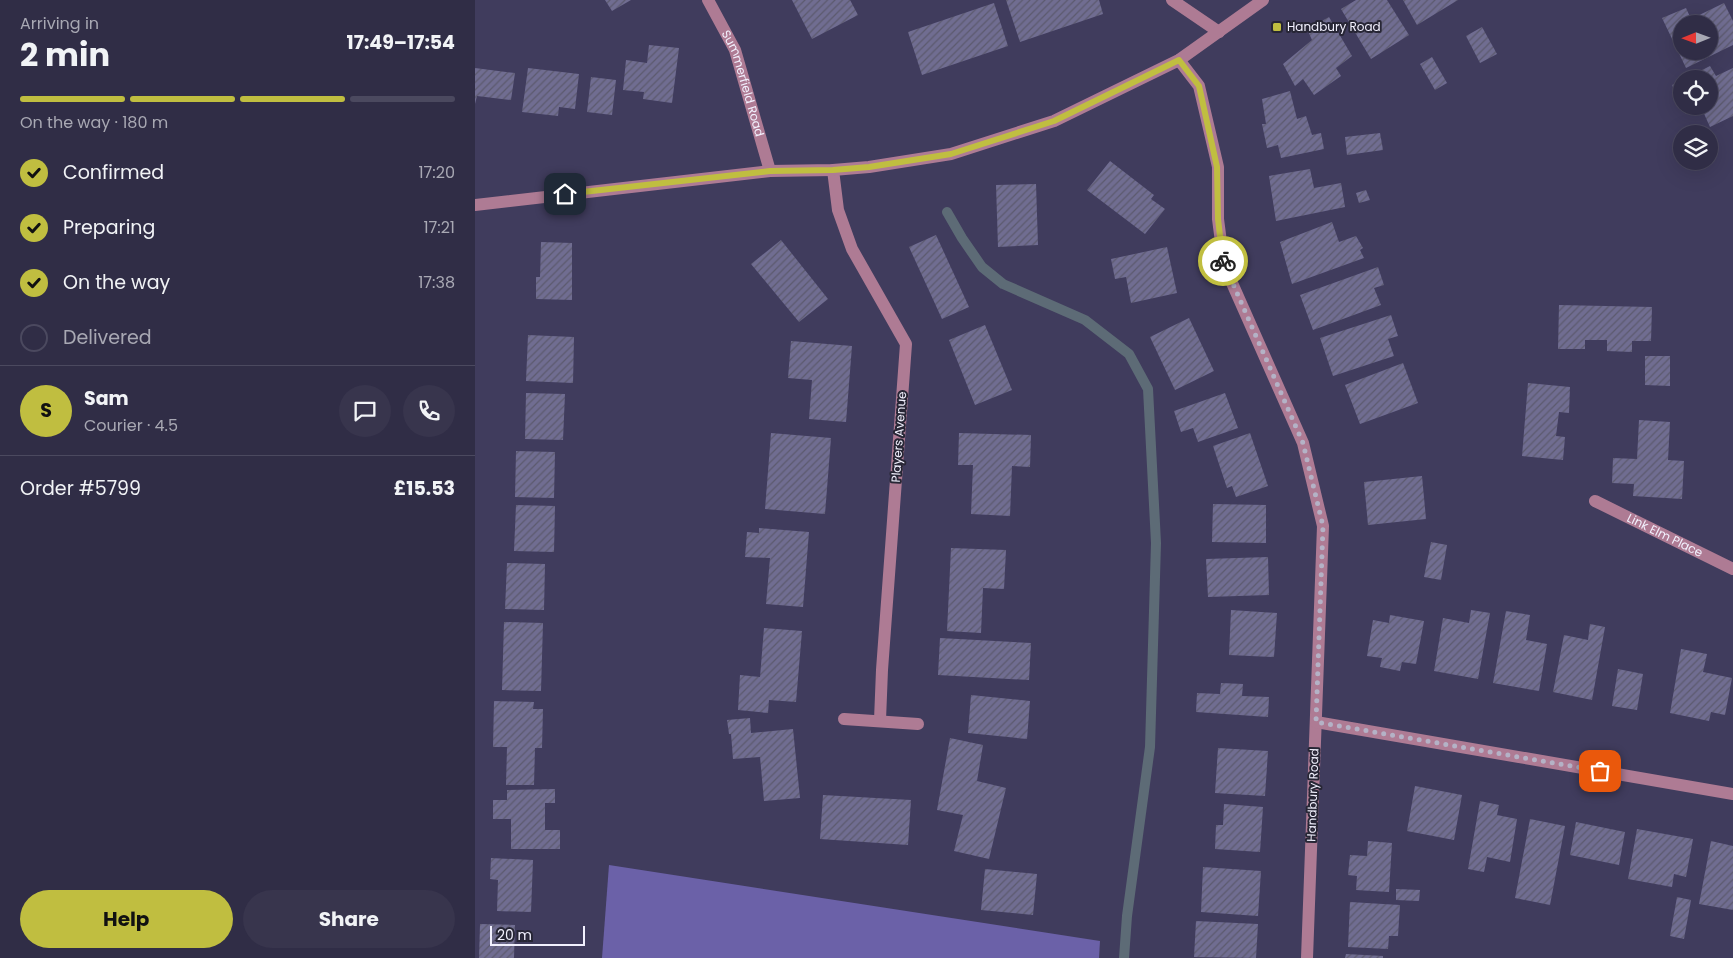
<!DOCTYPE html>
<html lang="en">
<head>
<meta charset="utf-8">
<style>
	body { margin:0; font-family:Poppins,sans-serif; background:#38354d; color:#f1f3f6; height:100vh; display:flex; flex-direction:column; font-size:19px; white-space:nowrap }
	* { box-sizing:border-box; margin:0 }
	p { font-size:16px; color:#a8a8b3 }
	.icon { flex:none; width:28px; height:28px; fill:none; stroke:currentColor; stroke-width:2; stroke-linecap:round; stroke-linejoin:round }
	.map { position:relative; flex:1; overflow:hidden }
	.details { display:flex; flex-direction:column; background:#302d46; width:475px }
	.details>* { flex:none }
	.needle { width:32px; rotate:269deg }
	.buttons { position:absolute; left:1198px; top:15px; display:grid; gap:10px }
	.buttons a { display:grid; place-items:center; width:45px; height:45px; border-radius:50%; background:#302d46; box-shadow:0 5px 20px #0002,0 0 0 1px #4b495f; font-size:25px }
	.scale { position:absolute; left:15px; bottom:12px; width:95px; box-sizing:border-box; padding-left:5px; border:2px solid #f2f1fe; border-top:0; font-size:14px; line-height:18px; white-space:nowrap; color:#f2f1fe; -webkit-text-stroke:4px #272635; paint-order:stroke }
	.pin { position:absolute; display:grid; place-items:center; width:42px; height:42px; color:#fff; margin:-21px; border-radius:10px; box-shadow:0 2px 8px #0006 }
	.courier { position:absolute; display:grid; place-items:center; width:50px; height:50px; margin:-25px; border:4px solid #c0be40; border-radius:50%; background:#fff; color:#222; box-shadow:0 1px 6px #0007 }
	.summary em { font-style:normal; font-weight:700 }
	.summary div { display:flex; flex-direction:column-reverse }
	.summary { display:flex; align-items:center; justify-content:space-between; height:85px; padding:0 20px }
	h1 { font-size:32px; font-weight:700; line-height:38px }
	.bar { display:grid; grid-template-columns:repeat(4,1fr); gap:8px 5px; align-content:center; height:60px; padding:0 20px }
	.bar i { height:6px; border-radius:4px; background:#4b495f }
	.bar .current { background:#c0be40 }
	.bar p { grid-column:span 4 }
	.line { display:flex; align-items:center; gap:12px; padding:0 20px; border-top:1px solid #4b495f }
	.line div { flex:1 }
	.round { display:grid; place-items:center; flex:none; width:52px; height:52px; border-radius:26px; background:#38354d }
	ol { padding:0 20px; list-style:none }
	li { display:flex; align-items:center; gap:15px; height:55px }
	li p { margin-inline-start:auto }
	li .icon { padding:5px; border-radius:50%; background:#c0be40; color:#111; stroke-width:4 }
	li:last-child { color:#a8a8b3 }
	li i { width:28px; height:28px; border:2px solid #4b495f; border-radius:50% }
	.button { display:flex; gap:10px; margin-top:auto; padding:10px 20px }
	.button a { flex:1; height:58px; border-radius:30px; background:#c0be40; color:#111; font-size:20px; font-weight:700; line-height:58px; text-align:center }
	.button a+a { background:#38354d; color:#f1f3f6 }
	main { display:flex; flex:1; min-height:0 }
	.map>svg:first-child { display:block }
</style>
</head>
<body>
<main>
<section class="details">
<div class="summary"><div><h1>2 min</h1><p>Arriving in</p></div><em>17:49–17:54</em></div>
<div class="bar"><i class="current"></i><i class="current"></i><i class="current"></i><i></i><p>On the way · 180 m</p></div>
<ol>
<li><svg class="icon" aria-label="check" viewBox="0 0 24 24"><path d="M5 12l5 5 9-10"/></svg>Confirmed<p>17:20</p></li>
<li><svg class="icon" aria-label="check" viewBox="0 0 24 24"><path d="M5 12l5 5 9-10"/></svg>Preparing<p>17:21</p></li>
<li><svg class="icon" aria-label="check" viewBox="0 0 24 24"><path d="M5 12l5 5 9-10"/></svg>On the way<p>17:38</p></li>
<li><i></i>Delivered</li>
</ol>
<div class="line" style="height:90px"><b class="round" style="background:#c0be40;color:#111">S</b><div><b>Sam</b><p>Courier · 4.5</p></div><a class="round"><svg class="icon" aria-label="chat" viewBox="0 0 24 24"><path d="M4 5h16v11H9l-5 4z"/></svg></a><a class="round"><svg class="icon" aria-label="phone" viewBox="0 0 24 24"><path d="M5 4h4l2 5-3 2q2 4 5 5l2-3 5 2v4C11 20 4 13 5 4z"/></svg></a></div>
<div class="line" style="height:65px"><div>Order #5799</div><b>£15.53</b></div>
<div class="button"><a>Help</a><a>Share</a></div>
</section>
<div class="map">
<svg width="1258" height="958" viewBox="0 0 1258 958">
	<defs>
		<pattern id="building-hatch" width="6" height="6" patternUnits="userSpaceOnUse" patternTransform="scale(1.25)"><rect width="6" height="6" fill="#706d91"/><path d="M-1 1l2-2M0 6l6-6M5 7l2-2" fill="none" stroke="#5c5a6e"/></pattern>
	</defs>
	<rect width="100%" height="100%" fill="#403c5d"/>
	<path fill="#6b61a8" d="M134 865 625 941 624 958H127Z"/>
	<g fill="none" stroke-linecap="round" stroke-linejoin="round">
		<path stroke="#5d6b76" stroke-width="10" d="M472 212 487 238 507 267 528 284 610 320 654 354 673 389 681 543 675 747 652 916 649 958"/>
	</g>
	<g fill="url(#building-hatch)" fill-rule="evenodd">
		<path d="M130 0H156L137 11Z"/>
		<path d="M317 0H375L383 15 337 39Z"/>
		<path d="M531 0H624L628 14 545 42Z"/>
		<path d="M881 0H912L934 35 896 59 866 9Z"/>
		<path d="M928 0H983L942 25Z"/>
		<path d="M519 3 533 46 447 75 433 32Z"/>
		<path d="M1249 3 1258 21V45L1211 68 1187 18 1211 8 1216 19ZM1206 24H1234V51H1206Z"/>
		<path d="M854 17 877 56 861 68 866 76 839 95 828 79 820 86 808 64 837 40 832 29Z"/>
		<path d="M1007 27 1022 54 1005 63 991 36Z"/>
		<path d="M174 45 204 48 197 103 168 99 169 92 148 90 151 60 172 63Z"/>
		<path d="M957 57 972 83 960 90 945 64Z"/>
		<path d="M1235 66 1241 76 1258 68V116L1235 127 1226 107 1211 114 1207 106H1234V79H1209Z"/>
		<path d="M0 68 40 73 36 100 2 96 0 104Z"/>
		<path d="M53 68 104 74 100 109 84 107 83 116 47 112Z"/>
		<path d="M116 77 141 80 137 115 112 112Z"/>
		<path d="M1206 80V104L1197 85Z"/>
		<path d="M815 91 822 119 831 116 837 135 846 133 849 149 806 158 803 145 792 148 787 124H791L787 99Z"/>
		<path d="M905 133 908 150 872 155 870 137Z"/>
		<path d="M635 161 679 195 676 199 690 209 670 234 612 190Z"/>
		<path d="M835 169 839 188 866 183 870 207 801 221 794 176Z"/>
		<path d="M561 184 563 245 523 247 521 185Z"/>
		<path d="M891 190 895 200 884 203 881 193Z"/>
		<path d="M857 222 864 242 881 236 888 248 885 250 889 258 817 284 805 242Z"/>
		<path d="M461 235 494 307 467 319 434 247Z"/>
		<path d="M306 240 353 299 324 322 276 264Z"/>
		<path d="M66 242 97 243V300L61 299V277H65Z"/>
		<path d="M692 247 702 293 656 303 651 277 640 279 636 259Z"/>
		<path d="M903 267 909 285 899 288 906 305 838 330 825 295Z"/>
		<path d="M1084 305 1177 307 1176 341H1157V352L1132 351V340H1110V349H1083Z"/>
		<path d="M916 315 923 336 913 339 919 356 858 376 845 338Z"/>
		<path d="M714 318 739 371 700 390 675 337Z"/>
		<path d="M510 325 537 390 500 405 474 340Z"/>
		<path d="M53 335 99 337 98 383 51 381Z"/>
		<path d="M316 341 377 346 371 422 334 419 337 380 313 378Z"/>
		<path d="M1170 356H1195V386L1170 385Z"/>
		<path d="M928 363 943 403 885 424 870 385Z"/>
		<path d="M1053 383 1095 387 1094 413 1084 412 1081 436 1090 437 1088 460 1047 456Z"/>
		<path d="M51 393 90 394 88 440 50 439Z"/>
		<path d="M750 393 763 428 723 442 718 428 706 432 699 411Z"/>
		<path d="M1164 420 1195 422 1193 460 1209 461 1207 499 1158 496 1159 484 1137 483 1138 458 1162 459Z"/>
		<path d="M296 433 356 438 350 514 290 509Z"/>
		<path d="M484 433 556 435 555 467 537 466 535 516 496 514 498 465H483Z"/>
		<path d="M775 433 793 486 761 497 757 486 752 488 738 446Z"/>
		<path d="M41 451 80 452 79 498 40 497Z"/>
		<path d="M947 476 951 519 893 525 889 482Z"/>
		<path d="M738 504 791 505V543L737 542Z"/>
		<path d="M41 505 80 506 79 552 39 551Z"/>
		<path d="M284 528 334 532 328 607 291 604 295 558 270 557 272 532 284 533Z"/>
		<path d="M956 542 972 545 966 580 949 577Z"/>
		<path d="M476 548 531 550 529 589 508 588 506 633 472 631Z"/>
		<path d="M793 557 794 595 733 597 731 559Z"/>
		<path d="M32 563 70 564 69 610 30 609Z"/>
		<path d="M756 610 802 613 799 657 754 655Z"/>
		<path d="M996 610 1015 613 1003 679 959 671 968 618 994 623Z"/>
		<path d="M1031 611 1055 615 1051 640 1072 644 1064 691 1018 683Z"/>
		<path d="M915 615 949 621 941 664 927 662 925 671 905 667 907 658 892 656 898 620 914 623Z"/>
		<path d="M29 622 68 623 66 691 27 690Z"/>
		<path d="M1115 624 1130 627 1117 700 1078 692 1089 635 1113 640Z"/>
		<path d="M289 628 327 631 321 702 294 700 293 713 263 710 265 675 285 677Z"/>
		<path d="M465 638 556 643 554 680 463 675Z"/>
		<path d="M1206 649 1232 654 1228 672 1257 678 1250 715 1236 712 1234 721 1195 713Z"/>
		<path d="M1143 669 1168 674 1162 710 1137 706Z"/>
		<path d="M746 683 768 684 767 696 794 697 793 717 721 712 722 693 745 694Z"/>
		<path d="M496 695 555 701 552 739 493 733Z"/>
		<path d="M19 701 59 702 58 709H68L67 748H60L59 785H31L32 747H18Z"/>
		<path d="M275 718 276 733 318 729 325 798 289 801 285 757 258 759 256 734H254L252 720Z"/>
		<path d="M475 738 508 745 502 781 531 788 514 859 479 851 488 815 462 810Z"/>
		<path d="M743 748 793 751 790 796 740 793Z"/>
		<path d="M940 786 987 795 979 840 932 831Z"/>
		<path d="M80 789V803H70V830H85V849H36V819H18V800H32V790Z"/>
		<path d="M348 795 436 800 433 845 345 839Z"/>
		<path d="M1005 801 1024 805 1022 815 1042 819 1035 862 1012 857 1009 872 993 869Z"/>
		<path d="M749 804 788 807 785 852 740 849 741 825H748Z"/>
		<path d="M1055 819 1090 826 1075 905 1040 898Z"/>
		<path d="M1101 822 1150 832 1144 865 1095 855Z"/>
		<path d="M1162 829 1218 839 1211 877 1199 874 1197 887 1153 879Z"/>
		<path d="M893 841 917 843 914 892 881 890 882 876 873 875 875 855 892 856Z"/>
		<path d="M1236 841 1258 846V910L1224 904Z"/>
		<path d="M16 858 58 860 56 912 22 911 23 880 15 879Z"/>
		<path d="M728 867 786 871 783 916 726 912Z"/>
		<path d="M510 869 562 874 558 915 506 910Z"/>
		<path d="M921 889 945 890 944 901 921 900Z"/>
		<path d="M1202 897 1216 900 1209 939 1195 936Z"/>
		<path d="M875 902 925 905 923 936H914L913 949 873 947Z"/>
		<path d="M721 921 783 924 781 958 719 957Z"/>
		<path d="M5 924 40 925 39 958H4Z"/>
		<path d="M871 954 908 956V958H870Z"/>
	</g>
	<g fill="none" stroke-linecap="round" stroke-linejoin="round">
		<g stroke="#ae7b94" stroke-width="12">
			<path id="s1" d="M233 0 260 50 295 171"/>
			<path d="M697 0 744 32"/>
			<path d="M704 60 724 86 743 167V219L749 265 828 443 848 526 832 958"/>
			<path d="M358 170 363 210 377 249 431 344 407 670 405 720"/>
			<path d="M0 205 295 171 358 170 394 167 476 154 579 121 704 60 788 0"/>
			<path id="s2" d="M1120 501 1258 569"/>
			<path d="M369 719 443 724"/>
			<path d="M841 722 1258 794"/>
		</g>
	</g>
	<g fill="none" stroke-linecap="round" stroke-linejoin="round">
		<path stroke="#b4b2c6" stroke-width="5" stroke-dasharray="0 9" d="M748 261 828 443 848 526 841 722 1125 771"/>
		<path stroke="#c0be40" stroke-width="6" d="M90 194 295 171 358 170 394 167 476 154 579 121 704 60 724 86 742 167 743 219 748 261"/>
	</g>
	<rect fill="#c0be40" stroke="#272635" stroke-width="2" x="797" y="22" width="10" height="10" rx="2.5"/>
	<g text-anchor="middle" stroke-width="4" stroke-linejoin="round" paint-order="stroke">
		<g font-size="12" fill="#f2f1fe" stroke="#272635" text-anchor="start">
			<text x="812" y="31">Handbury Road</text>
		</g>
		<g font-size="12" fill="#f2f1fe" stroke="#272635">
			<text dy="4" stroke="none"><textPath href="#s1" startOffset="91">Summerfield Road</textPath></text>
			<text transform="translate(424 437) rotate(-86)" y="4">Players Avenue</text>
			<text dy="4" stroke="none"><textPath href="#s2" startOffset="78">Link Elm Place</textPath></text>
			<text transform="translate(838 795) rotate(-88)" y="4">Handbury Road</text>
		</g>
	</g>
</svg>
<div class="buttons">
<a><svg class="needle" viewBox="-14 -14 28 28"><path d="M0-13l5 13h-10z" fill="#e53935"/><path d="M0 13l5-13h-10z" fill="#a8a8b3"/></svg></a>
<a><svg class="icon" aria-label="locate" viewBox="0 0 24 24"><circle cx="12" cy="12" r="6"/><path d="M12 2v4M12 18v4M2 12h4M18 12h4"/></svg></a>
<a><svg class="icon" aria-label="layers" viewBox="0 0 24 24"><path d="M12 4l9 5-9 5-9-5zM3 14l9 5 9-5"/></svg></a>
</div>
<div class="scale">20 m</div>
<div class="pin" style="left:1125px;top:771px;background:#ea580c"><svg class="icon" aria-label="bag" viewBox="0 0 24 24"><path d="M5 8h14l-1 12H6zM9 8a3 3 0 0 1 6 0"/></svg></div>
<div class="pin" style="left:90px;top:194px;background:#1f2937"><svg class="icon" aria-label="home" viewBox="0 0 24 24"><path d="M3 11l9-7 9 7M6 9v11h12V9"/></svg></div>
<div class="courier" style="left:748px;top:261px"><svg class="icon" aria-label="bike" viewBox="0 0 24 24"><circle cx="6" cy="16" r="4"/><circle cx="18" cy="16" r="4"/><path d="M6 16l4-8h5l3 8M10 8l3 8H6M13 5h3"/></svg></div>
</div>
</main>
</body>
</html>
